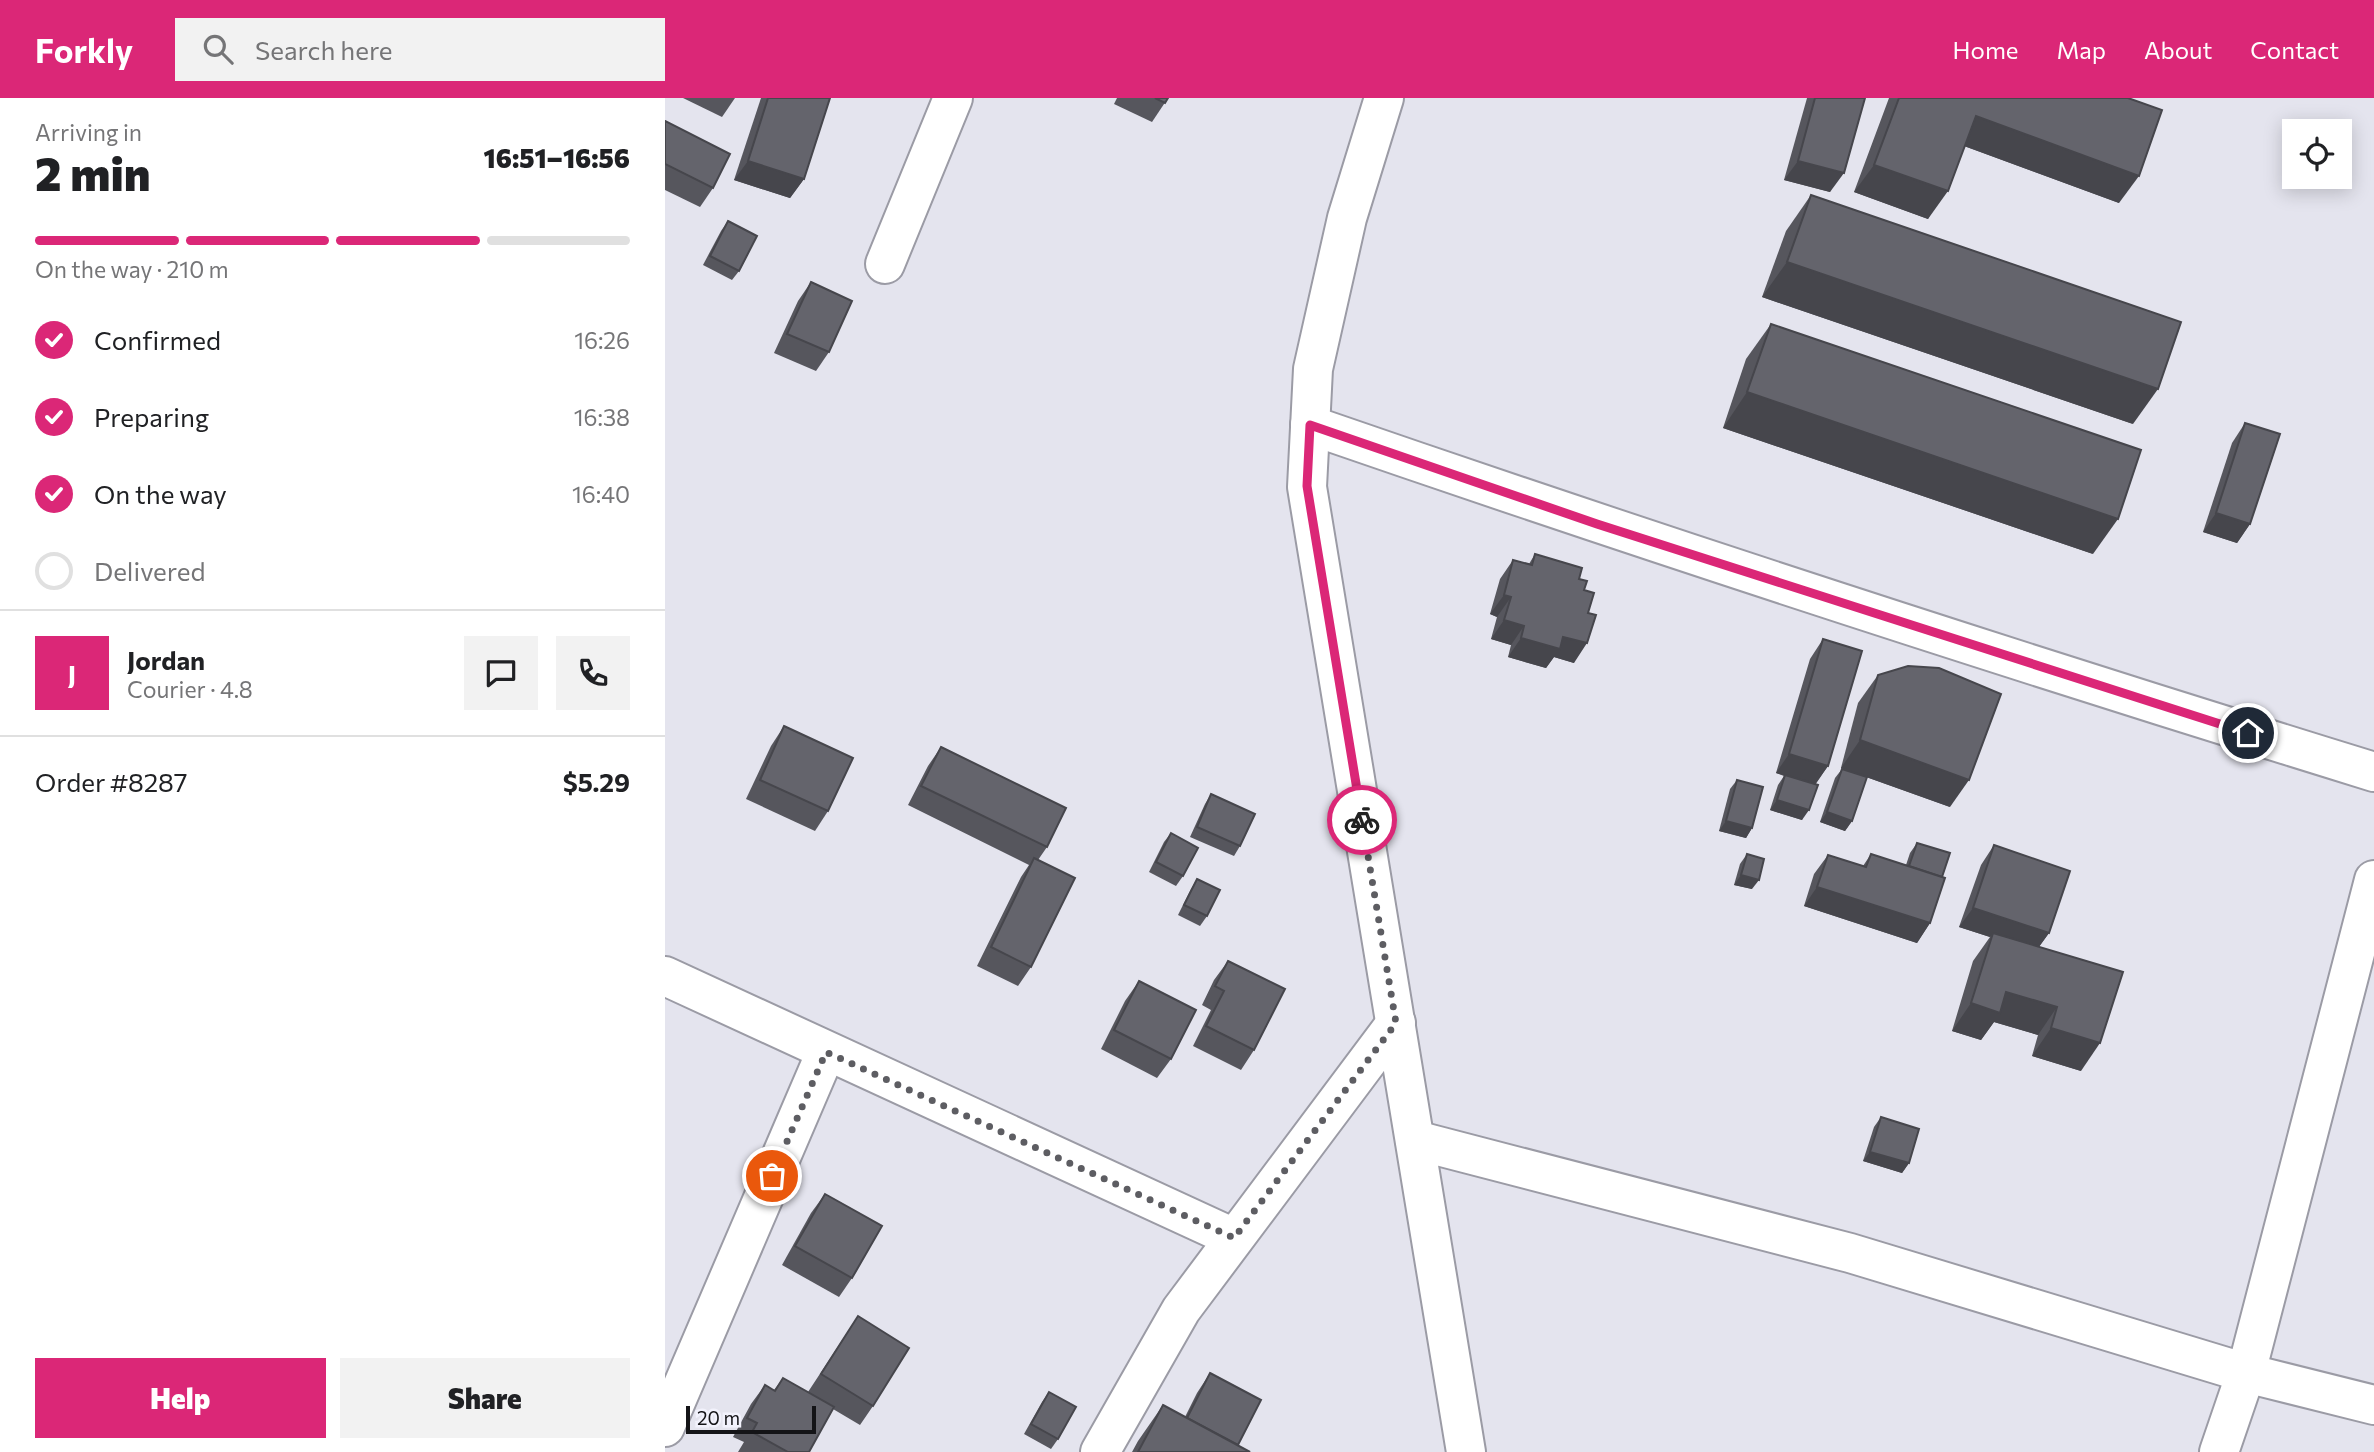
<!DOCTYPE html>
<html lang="en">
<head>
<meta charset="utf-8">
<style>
	body { margin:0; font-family:Commissioner,sans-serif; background:#f2f2f2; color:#202124; height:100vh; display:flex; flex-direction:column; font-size:26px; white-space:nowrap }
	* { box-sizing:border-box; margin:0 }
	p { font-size:23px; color:#757577 }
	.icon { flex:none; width:38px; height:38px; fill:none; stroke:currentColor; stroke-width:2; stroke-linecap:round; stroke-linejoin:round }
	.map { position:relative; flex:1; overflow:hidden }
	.sheet { display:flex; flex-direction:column; background:#fff; width:665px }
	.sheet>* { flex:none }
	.fabs { position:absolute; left:1617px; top:21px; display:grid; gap:14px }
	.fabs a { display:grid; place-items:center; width:70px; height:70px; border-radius:0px; background:#fff; box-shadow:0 4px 18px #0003; font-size:35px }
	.scale { position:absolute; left:21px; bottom:18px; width:130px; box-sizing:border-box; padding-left:7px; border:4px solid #141417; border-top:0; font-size:19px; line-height:24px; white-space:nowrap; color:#141417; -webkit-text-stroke:5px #f2f2fc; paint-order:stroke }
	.pin { position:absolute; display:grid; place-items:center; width:60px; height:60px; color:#fff; margin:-30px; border:4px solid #fff; border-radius:50%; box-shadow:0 2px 7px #0007 }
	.courier { position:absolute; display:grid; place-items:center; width:70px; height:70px; margin:-35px; border:5px solid #db2777; border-radius:50%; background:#fff; color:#222; box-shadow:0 2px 9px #0007 }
	.overview em { font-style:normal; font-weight:800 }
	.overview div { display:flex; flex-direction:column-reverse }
	.overview { display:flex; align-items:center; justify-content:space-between; height:119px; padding:0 35px }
	h1 { font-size:46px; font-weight:800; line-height:52px }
	.bar { display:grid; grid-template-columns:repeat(4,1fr); gap:10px 7px; align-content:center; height:84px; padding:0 35px }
	.bar i { height:9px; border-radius:5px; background:#e0e0e0 }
	.bar .active { background:#db2777 }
	.bar p { grid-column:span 4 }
	.line { display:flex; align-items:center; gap:18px; padding:0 35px; border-top:2px solid #e0e0e0 }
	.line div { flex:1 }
	.round { display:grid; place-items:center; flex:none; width:74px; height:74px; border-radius:0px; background:#f2f2f2 }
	ol { padding:0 35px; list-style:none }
	li { display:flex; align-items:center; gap:21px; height:77px }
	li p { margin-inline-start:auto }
	li .icon { padding:7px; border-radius:50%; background:#db2777; color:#fff; stroke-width:4 }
	li:last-child { color:#757577 }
	li i { width:38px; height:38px; border:4px solid #e0e0e0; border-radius:50% }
	.button { display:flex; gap:14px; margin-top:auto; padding:14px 35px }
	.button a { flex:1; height:80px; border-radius:0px; background:#db2777; color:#fff; font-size:28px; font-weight:800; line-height:80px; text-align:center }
	.button a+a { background:#f2f2f2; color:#202124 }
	header { display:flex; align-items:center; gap:42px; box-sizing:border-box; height:98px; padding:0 35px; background:#db2777; color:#fff }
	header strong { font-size:33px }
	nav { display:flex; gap:38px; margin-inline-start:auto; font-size:24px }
	.search { width:490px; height:63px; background:#f2f2f2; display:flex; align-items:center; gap:18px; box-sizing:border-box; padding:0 24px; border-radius:0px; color:#757577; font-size:26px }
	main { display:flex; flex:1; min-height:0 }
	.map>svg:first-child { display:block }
</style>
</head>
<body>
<header>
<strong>Forkly</strong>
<div class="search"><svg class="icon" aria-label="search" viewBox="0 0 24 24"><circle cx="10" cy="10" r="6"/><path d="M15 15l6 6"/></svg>Search here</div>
<nav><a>Home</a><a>Map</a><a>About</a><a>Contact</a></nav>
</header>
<main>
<section class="sheet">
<div class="overview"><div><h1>2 min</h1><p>Arriving in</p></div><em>16:51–16:56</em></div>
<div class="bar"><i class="active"></i><i class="active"></i><i class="active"></i><i></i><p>On the way · 210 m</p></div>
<ol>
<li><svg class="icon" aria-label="check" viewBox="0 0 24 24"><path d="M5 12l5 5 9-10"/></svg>Confirmed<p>16:26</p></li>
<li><svg class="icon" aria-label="check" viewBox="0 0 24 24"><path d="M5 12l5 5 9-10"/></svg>Preparing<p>16:38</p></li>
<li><svg class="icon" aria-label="check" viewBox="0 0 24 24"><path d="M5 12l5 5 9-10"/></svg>On the way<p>16:40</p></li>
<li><i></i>Delivered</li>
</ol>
<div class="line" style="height:126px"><b class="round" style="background:#db2777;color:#fff">J</b><div><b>Jordan</b><p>Courier · 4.8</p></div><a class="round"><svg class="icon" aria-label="chat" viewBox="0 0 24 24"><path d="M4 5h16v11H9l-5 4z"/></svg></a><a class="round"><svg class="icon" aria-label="phone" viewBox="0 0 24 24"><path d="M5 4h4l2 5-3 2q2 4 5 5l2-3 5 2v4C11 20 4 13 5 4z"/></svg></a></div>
<div class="line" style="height:91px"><div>Order #8287</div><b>$5.29</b></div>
<div class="button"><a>Help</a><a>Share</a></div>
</section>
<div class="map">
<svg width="1709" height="1354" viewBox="0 0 1709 1354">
	<rect width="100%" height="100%" fill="#e4e4ee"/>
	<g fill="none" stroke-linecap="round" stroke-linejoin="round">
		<g stroke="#9b9ba5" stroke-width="42">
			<g id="street">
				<path d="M719 0 682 120 648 271 642 389 801 1354"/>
				<path d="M220 166 288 0"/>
				<path d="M645 327C998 449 1353 564 1709 674"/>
				<path d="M0 878 569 1140"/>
				<path d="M750 1042 1185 1155 1581 1275 1709 1307"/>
				<path d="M0 1329 161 954"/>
				<path d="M435 1354 516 1212 731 925"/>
				<path d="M1554 1354 1581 1275 1709 782"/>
			</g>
		</g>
		<use href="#street" stroke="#fff" stroke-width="38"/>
	</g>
	<g fill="#56565d">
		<path d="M18 0H70L57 19Z"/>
		<path d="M96 0H165L139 81 125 100 69 82Z"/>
		<path d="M452 0H503L487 24 449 6Z"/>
		<path d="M1142 0H1200L1165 94 1119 82Z"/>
		<path d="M1224 0H1463L1454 105 1299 48 1263 121 1189 94Z"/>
		<path d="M0 23 48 90 35 109 0 92Z"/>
		<path d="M1146 97 1468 326 1097 199 1121 133Z"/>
		<path d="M63 123 74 173 67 182 38 167 56 133Z"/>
		<path d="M146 184 164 254 151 273 109 255 133 203Z"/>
		<path d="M1106 226 1428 456 1058 330 1081 261Z"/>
		<path d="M1580 325 1585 426 1572 445 1538 434 1567 345Z"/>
		<path d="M870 456 914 481 919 492 909 565 889 559 881 570 843 559 846 547 826 541 832 519 825 516 835 481 848 462 864 466Z"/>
		<path d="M1158 541 1163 668 1150 686 1137 722 1105 712 1113 687 1119 678 1111 675 1145 561Z"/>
		<path d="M1213 577 1285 709 1176 670 1193 605Z"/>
		<path d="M119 628 163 713 150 733 81 701 106 648Z"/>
		<path d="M276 649 382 749 373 762 366 869 353 888 312 868 356 779 364 767 243 707 263 668Z"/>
		<path d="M1177 671 1187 723 1180 733 1155 724 1170 680Z"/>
		<path d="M1072 682 1087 730 1081 740 1054 733 1065 691Z"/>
		<path d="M546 696 575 748 569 758 525 739 540 706Z"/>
		<path d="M506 735 518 778 511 788 484 774 499 744Z"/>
		<path d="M1252 745 1277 779 1265 825 1252 845 1139 808 1149 776 1163 757 1198 768 1206 756 1241 767 1245 755Z"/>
		<path d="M1329 747 1384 835 1374 849 1416 973 1367 958 1373 937 1329 924 1316 942 1287 933 1308 863 1325 839 1294 829 1316 767Z"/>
		<path d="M1082 756 1087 791 1069 787 1075 766Z"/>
		<path d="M532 781 542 818 535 828 513 817 526 791Z"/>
		<path d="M563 863 589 952 576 972 528 948 546 912 537 907 549 882Z"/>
		<path d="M474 883 506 961 492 980 436 951 460 903Z"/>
		<path d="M1216 1019 1244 1065 1237 1075 1198 1063 1209 1029Z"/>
		<path d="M160 1096 187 1180 174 1199 117 1167 146 1115Z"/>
		<path d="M193 1218 208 1308 195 1327 168 1311 144 1354H73L79 1344 68 1339 86 1306 100 1287 109 1292 118 1280 143 1294Z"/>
		<path d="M545 1275 573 1347 585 1354H467L473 1343 498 1307 520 1319 532 1295Z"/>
		<path d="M384 1294 393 1341 386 1351 359 1336 377 1304Z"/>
	</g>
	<g fill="#46464c">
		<path d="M1311 18 1474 78 1454 105 1291 45Z"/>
		<path d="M83 63 139 81 125 100 69 82Z"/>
		<path d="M1133 63 1179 75 1165 94 1119 82Z"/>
		<path d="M1209 67 1283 93 1263 121 1189 94Z"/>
		<path d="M1122 164 1493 291 1468 326 1097 199Z"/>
		<path d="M1082 294 1453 421 1428 456 1058 330Z"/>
		<path d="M1551 415 1585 426 1572 445 1538 434Z"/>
		<path d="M839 497 846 499 832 519 825 516Z"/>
		<path d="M839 522 859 528 846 547 826 541Z"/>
		<path d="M898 539 922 545 909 565 889 559 881 570 843 559 856 540Z"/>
		<path d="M1195 642 1304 682 1285 709 1176 670Z"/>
		<path d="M1124 656 1163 668 1150 687 1111 675Z"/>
		<path d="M1112 702 1144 712 1137 722 1105 712Z"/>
		<path d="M1162 714 1187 723 1180 733 1155 724Z"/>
		<path d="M1061 723 1087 730 1081 740 1054 733Z"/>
		<path d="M1076 777 1094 782 1087 791 1069 787Z"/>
		<path d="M1152 789 1265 825 1252 845 1139 808Z"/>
		<path d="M1308 810 1384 835 1370 854 1328 835 1325 839 1294 829Z"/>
		<path d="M1341 894 1392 909 1373 937 1329 924 1316 942 1287 933 1306 905Z"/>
		<path d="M1386 930 1435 945 1416 973 1367 958Z"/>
		<path d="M1205 1054 1244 1065 1237 1075 1198 1063Z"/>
	</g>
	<g fill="#64646c" stroke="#46464c" stroke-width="2">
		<path d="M103 0H165L139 81 83 63Z"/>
		<path d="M490 0H503L500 5Z"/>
		<path d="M1150 0H1200L1179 75 1133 63Z"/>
		<path d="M1234 0H1463L1497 12 1474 78 1311 18 1283 93 1209 67Z"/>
		<path d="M0 23 65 56 48 90 0 66Z"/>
		<path d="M1146 97 1516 224 1493 291 1122 164Z"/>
		<path d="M63 123 92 138 74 173 45 158Z"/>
		<path d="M146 184 187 203 164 254 122 236Z"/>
		<path d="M1106 226 1476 352 1453 421 1082 294Z"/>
		<path d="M1580 325 1615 336 1585 426 1551 415Z"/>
		<path d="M870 456 917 470 914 481 922 483 919 492 929 495 923 515 931 517 922 545 898 539 895 551 856 540 859 528 839 522 846 499 839 497 848 462 867 467Z"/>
		<path d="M1158 541 1197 553 1163 668 1124 656Z"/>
		<path d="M1243 568 1274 570 1336 596 1304 682 1195 642 1213 577Z"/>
		<path d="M119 628 188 660 163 713 95 682Z"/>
		<path d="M276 649 401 710 382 749 256 688Z"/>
		<path d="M1177 671 1202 679 1187 723 1162 714Z"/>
		<path d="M1120 677 1153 687 1144 712 1112 702Z"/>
		<path d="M1072 682 1098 689 1087 730 1061 723Z"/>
		<path d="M546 696 590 716 575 748 532 729Z"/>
		<path d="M506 735 533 750 518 778 491 764Z"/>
		<path d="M1252 745 1285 755 1277 779 1244 768Z"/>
		<path d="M1329 747 1405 773 1384 835 1308 810Z"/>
		<path d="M1082 756 1099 761 1094 782 1076 777Z"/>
		<path d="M1206 756 1280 780 1265 825 1152 789 1163 757 1201 769Z"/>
		<path d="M369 760 410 780 366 869 326 849Z"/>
		<path d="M532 781 555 792 542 818 519 807Z"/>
		<path d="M1328 835 1458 874 1435 945 1386 930 1392 909 1341 894 1335 915 1306 905Z"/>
		<path d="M563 863 620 891 589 952 541 928 559 893 550 888Z"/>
		<path d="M474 883 531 912 506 961 449 932Z"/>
		<path d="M1216 1019 1254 1031 1244 1065 1205 1054Z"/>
		<path d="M160 1096 217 1128 187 1180 130 1148Z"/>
		<path d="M193 1218 244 1250 208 1308 156 1276Z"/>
		<path d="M545 1275 596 1302 573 1347 522 1320Z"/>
		<path d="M118 1280 169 1309 144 1354H123L87 1334 92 1325 82 1320 100 1287 110 1293Z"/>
		<path d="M384 1294 411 1309 393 1341 366 1326Z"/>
		<path d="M498 1307 585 1354H473Z"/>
	</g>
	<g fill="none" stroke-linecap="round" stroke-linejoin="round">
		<path stroke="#5d5d62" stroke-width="7" stroke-dasharray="0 12.6" d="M107 1078 161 954 569 1140 731 925 697 722"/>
		<path stroke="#db2777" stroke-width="9" d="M697 722 642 388 645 327 932 426 1583 635"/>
	</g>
</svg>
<div class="fabs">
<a><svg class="icon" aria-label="locate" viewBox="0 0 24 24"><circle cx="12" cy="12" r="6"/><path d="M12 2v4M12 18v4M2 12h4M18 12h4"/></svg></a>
</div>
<div class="scale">20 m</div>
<div class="pin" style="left:107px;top:1078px;background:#ea580c"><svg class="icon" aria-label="bag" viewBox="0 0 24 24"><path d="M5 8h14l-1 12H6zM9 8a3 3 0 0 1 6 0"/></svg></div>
<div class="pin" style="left:1583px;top:635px;background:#1f2937"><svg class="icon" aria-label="home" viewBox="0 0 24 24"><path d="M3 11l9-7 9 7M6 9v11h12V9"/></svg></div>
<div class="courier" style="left:697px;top:722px"><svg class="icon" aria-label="bike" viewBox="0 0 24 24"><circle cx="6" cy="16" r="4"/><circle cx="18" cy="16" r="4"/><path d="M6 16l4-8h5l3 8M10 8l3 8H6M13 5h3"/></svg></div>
</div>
</main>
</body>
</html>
